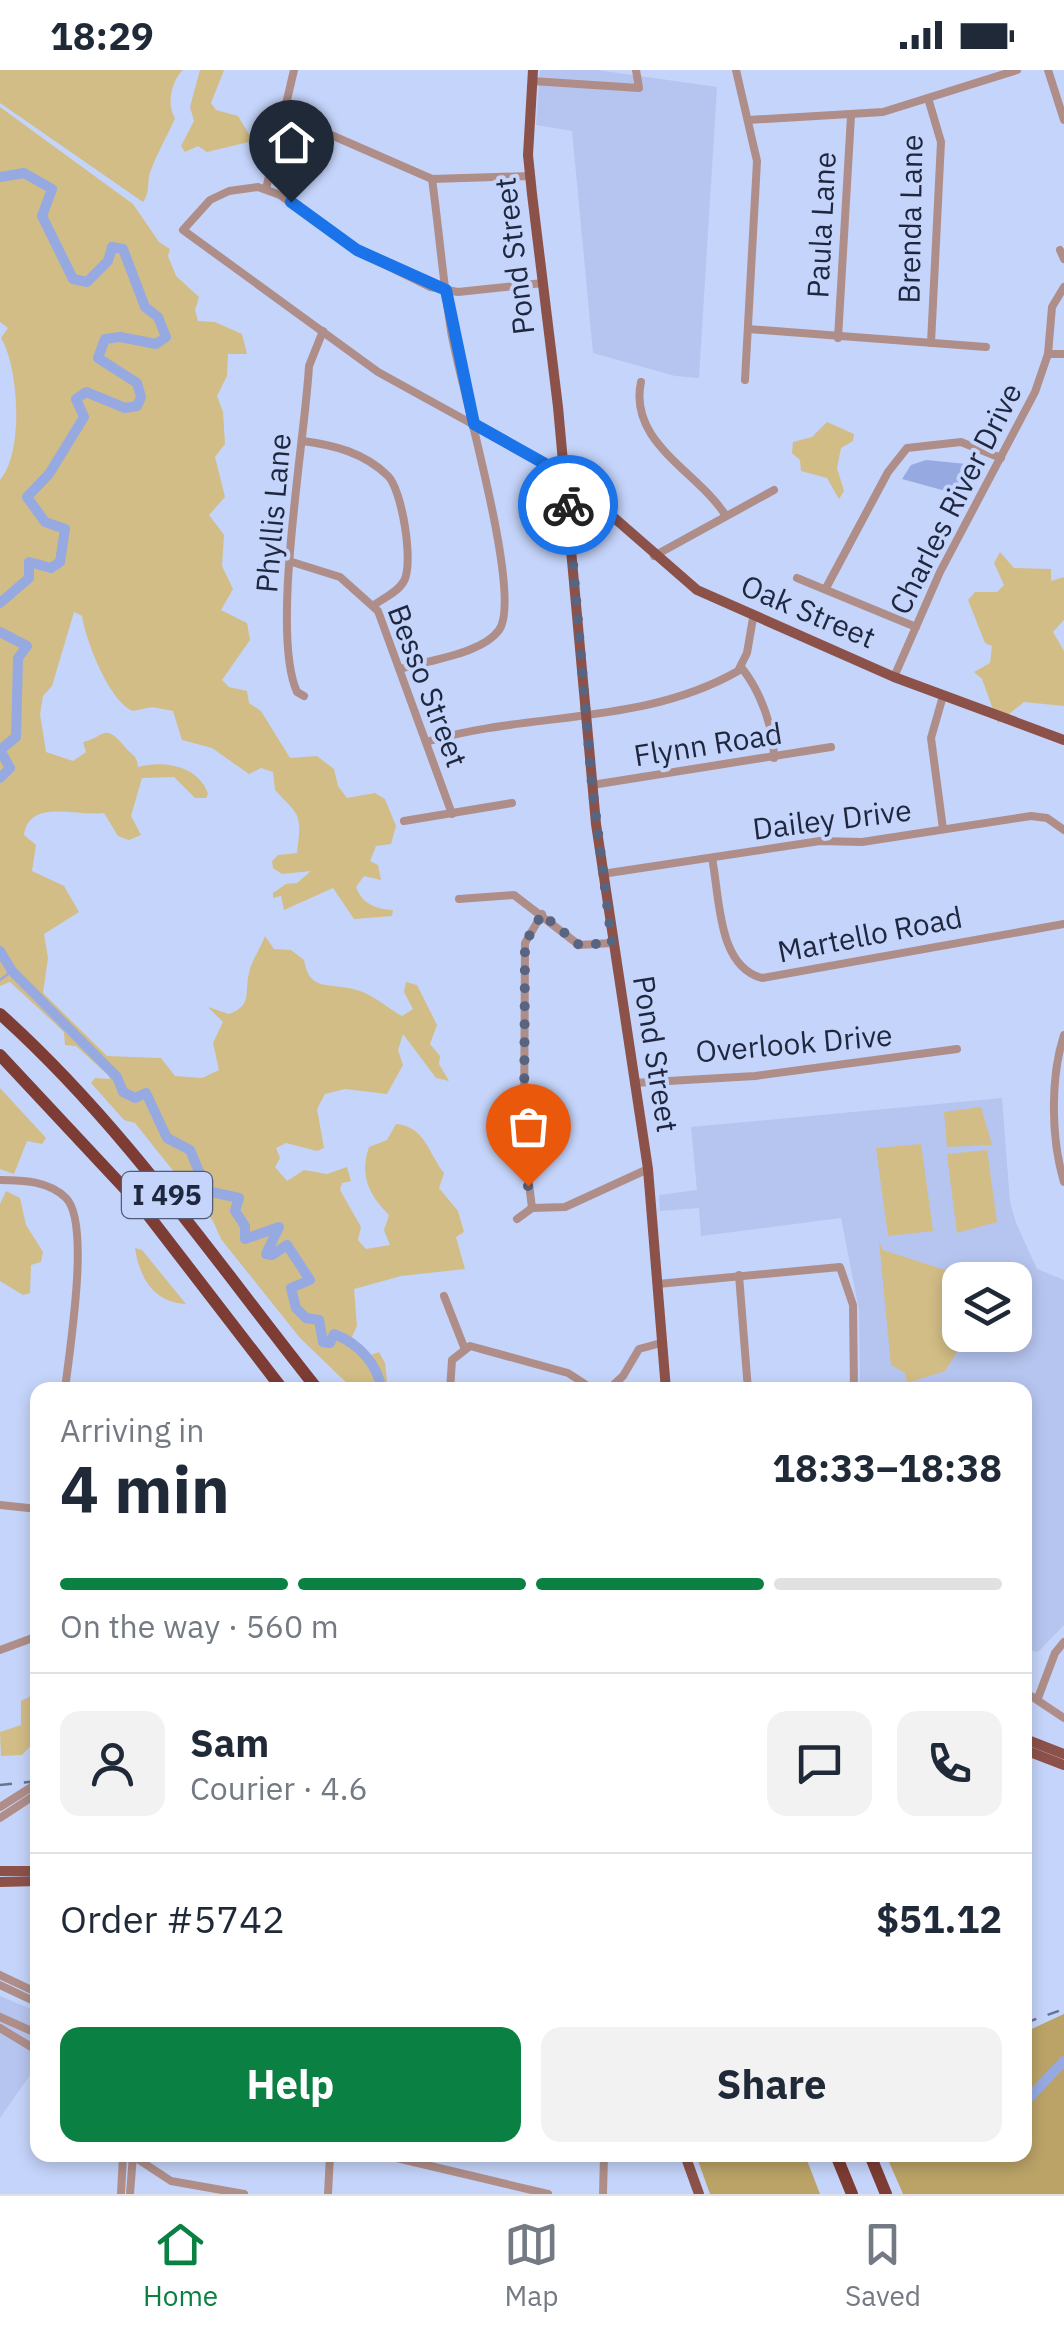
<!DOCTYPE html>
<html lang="en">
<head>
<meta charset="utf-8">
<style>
	body { margin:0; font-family:"IBM Plex Sans",sans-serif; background:#f2f2f3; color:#1f2937; height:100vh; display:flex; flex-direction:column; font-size:38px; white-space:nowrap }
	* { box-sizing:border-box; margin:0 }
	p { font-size:32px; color:#747a83 }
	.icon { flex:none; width:55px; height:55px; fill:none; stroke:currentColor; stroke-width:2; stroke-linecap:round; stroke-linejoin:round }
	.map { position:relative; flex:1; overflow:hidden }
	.details { position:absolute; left:30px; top:1312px; width:1002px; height:780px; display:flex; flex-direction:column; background:#fff; border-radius:20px; box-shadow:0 5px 15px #0003 }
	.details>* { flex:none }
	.tools { position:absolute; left:942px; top:1192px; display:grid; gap:20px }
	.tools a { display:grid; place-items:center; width:90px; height:90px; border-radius:20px; background:#fff; box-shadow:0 5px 15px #0003; font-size:50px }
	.pin { position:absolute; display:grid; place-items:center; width:85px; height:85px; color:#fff; margin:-102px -42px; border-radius:50% 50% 50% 0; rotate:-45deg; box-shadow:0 0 10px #0007 }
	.pin .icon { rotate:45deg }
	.courier { position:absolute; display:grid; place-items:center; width:100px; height:100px; margin:-50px; border:8px solid #1a73e8; border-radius:50%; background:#fff; color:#222; box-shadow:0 2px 12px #0007 }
	.headline em { font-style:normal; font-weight:800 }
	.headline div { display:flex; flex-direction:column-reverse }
	.headline { display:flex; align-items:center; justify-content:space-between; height:170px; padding:0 30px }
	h1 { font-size:65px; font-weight:800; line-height:75px }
	.bar { display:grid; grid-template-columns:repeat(4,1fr); gap:15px 10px; align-content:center; height:120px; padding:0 30px }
	.bar i { height:12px; border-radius:8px; background:#e0e1e3 }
	.bar .selected { background:#0b8043 }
	.bar p { grid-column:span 4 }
	.line { display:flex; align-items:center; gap:25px; padding:0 30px; border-top:2px solid #e0e1e3 }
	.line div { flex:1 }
	.round { display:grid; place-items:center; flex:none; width:105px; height:105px; border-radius:20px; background:#f2f2f3 }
	.primary-button { display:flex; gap:20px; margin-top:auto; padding:20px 30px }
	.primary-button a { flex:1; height:115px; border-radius:20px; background:#0b8043; color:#fff; font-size:40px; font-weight:800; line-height:115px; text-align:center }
	.primary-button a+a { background:#f2f2f3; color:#1f2937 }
	.status { display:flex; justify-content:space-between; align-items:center; height:70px; padding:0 50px; background:#fff; direction:ltr }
	.status svg { height:28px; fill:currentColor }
	.tab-bar { display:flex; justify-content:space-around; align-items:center; height:140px; border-top:2px solid #e0e1e3; background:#fff; font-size:28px; color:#747a83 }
	.tab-bar a { display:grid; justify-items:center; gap:5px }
	.tab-bar .selected { color:#0b8043 }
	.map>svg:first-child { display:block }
</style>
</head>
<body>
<div class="status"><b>18:29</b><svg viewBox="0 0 49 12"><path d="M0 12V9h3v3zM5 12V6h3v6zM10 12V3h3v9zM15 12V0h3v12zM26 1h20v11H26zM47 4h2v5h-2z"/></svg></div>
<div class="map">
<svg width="1064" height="2124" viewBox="0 0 1064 2124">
	<rect width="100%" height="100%" fill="#c5d4fa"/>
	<g fill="#b6c5ef" fill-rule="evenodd">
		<path d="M540 0H597L717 17 699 308 675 306 593 283 572 61 536 55Z"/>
		<path d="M1002 1028 1010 1132 1016 1153 1037 1199 1064 1210V1555L1038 1582 1025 1579V1320H860L859 1240 841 1148 701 1166 699 1138 660 1141 659 1125 697 1120 691 1057ZM960 1210H1015V1265H960Z"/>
		<path d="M0 1926 38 1942 37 1995 0 2048Z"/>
	</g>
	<g fill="#d2bd86">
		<path d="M0 0H183C172 10 166 34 175 48 167 67 158 81 151 100 146 111 151 121 143 132L0 33Z"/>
		<path d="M200 0H224L211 33 216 40 238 46 253 71 207 82 198 76 185 82 181 76 194 51 190 37Z"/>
		<path d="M0 37 133 134 159 172 170 179 168 186 176 206 199 227 195 240 198 251 215 252 242 264 247 284H228L227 306 217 326 223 342 225 374 215 387 225 427 209 445 224 465 222 496 233 519 221 540 247 553 250 570 222 610 229 617 247 621 249 633 261 641 290 688 317 686 334 699 338 716 347 728 375 723 385 729 396 756 391 774 376 776 370 791 378 795 381 810 364 806 356 817C362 834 376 839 393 840L392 846 354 849 333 818 284 840 281 826 273 828V823L286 814 297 813 311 801 282 804 273 798 272 791 278 785 297 783C302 742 300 747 275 720L273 702 261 698 249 704 212 678 182 670 173 641 152 637 133 641C109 631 86 571 82 546L74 542 52 616 43 626 40 644 46 682 73 691 86 682 83 672C106 666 104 652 125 677 132 686 137 684 138 697 164 690 199 696 208 724L206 728H195L174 707 142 708 131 746 141 765 129 770 118 766 104 743C77 747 29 728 24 765L36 775 32 801 64 816 79 842 44 864 48 888 43 923 107 986 161 988 175 1006 202 1008 219 1000 213 973 223 952 208 937 229 944C253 935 244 923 249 903 251 891 261 878 265 866L274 879 291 880 304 890C309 921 328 913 353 919 370 922 386 937 402 946L413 939 404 922 406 912 417 915 437 955 430 974 440 986 439 994 449 1011 436 1008 403 964 398 980 403 995 387 1024 345 1019 325 1024 317 1039 324 1078 317 1081 286 1073 276 1078 280 1088 275 1097 287 1111 304 1100 327 1104 347 1097 351 1111 342 1113 340 1120 361 1157 358 1170 366 1179 390 1175 384 1160 389 1145C369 1125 359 1106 369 1077L387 1070 396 1054C426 1057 428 1083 444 1103L439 1118 458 1141 464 1162 456 1167 465 1199 401 1206 354 1219 357 1256 350 1271 371 1285 379 1282 385 1293 388 1320H354L300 1268 221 1169 213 1151 135 1053 124 1050 91 1013 95 1008 110 1009 108 1005 76 976 65 975 64 962 10 912 0 916V410C24 382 19 298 1 268L8 258 0 252Z"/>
		<path d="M827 352 854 364 853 371 841 378 837 398 844 421 839 429 827 408 801 401 800 390 792 383 793 372 812 367Z"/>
		<path d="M1000 482 1014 498 1051 499V511L1064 507V550L1053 562 1064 581V636L1024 632 998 653 982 609 974 602 990 593 992 576 985 573 968 530 975 522H997L1004 515 994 493Z"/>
		<path d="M0 1018 46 1068 42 1074 27 1071 14 1104 0 1099Z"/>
		<path d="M981 1037 992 1075 947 1077 944 1042Z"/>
		<path d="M921 1074 933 1161 888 1166 876 1078Z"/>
		<path d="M987 1080 997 1152 957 1163 947 1084Z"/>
		<path d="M6 1121 20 1128 26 1155 43 1182 41 1192 31 1195 30 1223 23 1225 0 1211V1134Z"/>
		<path d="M879 1172 883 1180 945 1200 964 1271 945 1301 907 1313 905 1303 891 1295Z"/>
		<path d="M135 1178 142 1180 186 1234C154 1233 139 1207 135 1178Z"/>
		<path d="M37 1623V1669L22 1685 1 1686 0 1662 21 1655V1631Z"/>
	</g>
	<g fill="#bba367">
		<path d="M1064 1944V2124H903L886 2085H1025V1962Z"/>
		<path d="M696 2085H805L820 2124H710Z"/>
	</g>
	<path fill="#96aae1" d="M926 390 977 395 964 426 902 409 911 395Z"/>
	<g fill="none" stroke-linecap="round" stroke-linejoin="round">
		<path stroke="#96aae1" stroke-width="2.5" d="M0 910 12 901"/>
		<g stroke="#96aae1" stroke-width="10">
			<path d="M0 107 24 103 52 119 42 146 73 209 87 212 108 191 112 177 123 179 145 237 158 247 166 267 156 274 120 267 105 269 98 288 137 313 141 327 137 336 125 338 86 322 76 329 84 347 49 404 27 427 45 452 65 459 60 492 51 498 29 492V508L0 533"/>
			<path d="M0 562 27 576 18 588 16 667 0 680 10 698 0 708"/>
			<path d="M0 881 12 901 117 1007 123 1022 135 1028 146 1023 167 1068 190 1080 207 1121 239 1128 235 1141 245 1156V1169L279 1157 266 1184 272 1185 287 1175 310 1210 291 1218 296 1238 306 1248 319 1250 323 1272 330 1273 334 1264C360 1274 377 1294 382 1320"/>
			<path d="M1025 2032 1064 1991"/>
		</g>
		<g stroke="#af8e89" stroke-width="8">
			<path d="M736 0 757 91 745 310"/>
			<path d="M1048 0 1064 50"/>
			<path d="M532 11 639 18 636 0"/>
			<path d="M928 28 941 72 931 273"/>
			<path d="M283 44 432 109 530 106"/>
			<path d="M748 50 883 42 1017 0"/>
			<path d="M266 119 294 0"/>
			<path d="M1060 180 1064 189"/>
			<path d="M543 213 458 222 430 217 357 181 280 125 258 117 229 121 210 130 183 160 378 302 565 405"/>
			<path d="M748 259 986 277"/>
			<path d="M838 268 851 46"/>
			<path d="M1048 284 1052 237 1064 217"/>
			<path d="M641 312C628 373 698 401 726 446"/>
			<path d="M303 371C334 375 365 383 388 406 402 420 414 493 404 511 398 522 384 528 374 535"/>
			<path d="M654 486 774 420"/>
			<path d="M292 492 340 507 378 541 452 744"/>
			<path d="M797 508 916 557"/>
			<path d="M826 518 888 402 907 378 961 372 1001 388"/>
			<path d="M741 597C760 620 774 658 774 688"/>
			<path d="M400 599C428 590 482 584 499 560 524 526 459 312 451 261 443 211 439 160 432 109"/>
			<path d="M894 607 940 502 1035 322 1048 284H1064"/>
			<path d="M304 626 297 622C270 562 305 371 309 296L323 261"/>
			<path d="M426 672C529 641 642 656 738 601L747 583 753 548"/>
			<path d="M592 715 831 677"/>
			<path d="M404 751 512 733"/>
			<path d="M943 759 931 668 943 626"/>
			<path d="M712 788C720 827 717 896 762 908L1064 854"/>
			<path d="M602 804 820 771 862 772 1031 746 1047 748 1064 760"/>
			<path d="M459 829 514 825 579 875 612 873"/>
			<path d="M1064 965C1050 1008 1051 1069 1064 1112"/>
			<path d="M634 1013 755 1006 957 979"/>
			<path d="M0 1110C23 1110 49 1111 66 1128 91 1153 69 1282 65 1320"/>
			<path d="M532 1138 524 1073 525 873 542 844"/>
			<path d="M517 1149 532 1138 565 1137 648 1099"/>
			<path d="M739 1205 748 1320"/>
			<path d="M658 1214 840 1197 853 1235 854 1320"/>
			<path d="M444 1226 464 1277"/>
			<path d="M450 1320 452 1290 470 1276 568 1303 594 1320"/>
			<path d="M608 1320 623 1306 639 1279 661 1273"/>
			<path d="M0 1435 38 1439"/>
			<path d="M0 1580 38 1566"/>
			<path d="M1025 1622 1064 1648"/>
			<path d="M1038 1628 1055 1583 1064 1572"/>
			<path d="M0 1737 38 1713"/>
			<path d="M0 1748 38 1723"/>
			<path d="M0 1905 38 1923"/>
			<path d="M0 1915 38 1933"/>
			<path d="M0 1947 38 1964"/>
			<path d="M0 1958 38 1981"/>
			<path d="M123 2085 133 2086 171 2111 244 2124"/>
			<path d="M384 2085 548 2124"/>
			<path d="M121 2124 123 2085"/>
			<path d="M130 2124 133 2085"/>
			<path d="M328 2124 330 2085"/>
			<path d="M603 2124 604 2085"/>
		</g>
		<g stroke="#8c524a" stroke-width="10">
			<path d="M533 0 528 85 532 124 558 337 596 754 648 1099 666 1320"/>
			<path d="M565 405 697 520 894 607 1064 670"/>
			<path d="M1025 1669 1064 1684"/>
			<path d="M1025 1680 1064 1695"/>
			<path d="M0 1801H38"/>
			<path d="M0 1812 38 1811"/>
			<path d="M685 2085 699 2124"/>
		</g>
		<g stroke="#7d3c34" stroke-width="12">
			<path d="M0 944C123 1054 216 1192 318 1320"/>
			<path d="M0 985 142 1137 283 1320"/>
			<path d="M836 2085 852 2124"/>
			<path d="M870 2085 886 2124"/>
		</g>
		<g stroke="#687391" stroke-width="2.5" stroke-dasharray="12 12" stroke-linecap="butt">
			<path d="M0 1715 38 1711"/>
			<path d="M1025 1953 1064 1939"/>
		</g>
	</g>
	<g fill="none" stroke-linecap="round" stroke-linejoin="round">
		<path stroke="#596480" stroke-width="10" stroke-dasharray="0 18" d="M528 1116 524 1073 525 873 542 844 579 875 612 873 592 715 568 435"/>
		<path stroke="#1a73e8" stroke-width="12" d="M291 132 357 180 446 220 474 354 565 405 568 435"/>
	</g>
	<g text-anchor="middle" stroke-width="8" stroke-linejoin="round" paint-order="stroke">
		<rect fill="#c5d4fa" stroke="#515b77" stroke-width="2.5" x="122" y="1102" width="90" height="46" rx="8"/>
		<g font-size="28" font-weight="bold" fill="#1f273f">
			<text x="167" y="1135">I 495</text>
		</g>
		<g font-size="30" fill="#1f273f" stroke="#c5d4fa">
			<text transform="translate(911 149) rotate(-89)" y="10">Brenda Lane</text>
			<text transform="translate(822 155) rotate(-87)" y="10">Paula Lane</text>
			<text transform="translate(515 186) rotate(-97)" y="10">Pond Street</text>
			<text transform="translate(956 429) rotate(-63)" y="10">Charles River Drive</text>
			<text transform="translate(274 443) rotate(-85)" y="10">Phyllis Lane</text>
			<text transform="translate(808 542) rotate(23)" y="10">Oak Street</text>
			<text transform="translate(427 616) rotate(69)" y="10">Besso Street</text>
			<text transform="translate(708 675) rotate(-9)" y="10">Flynn Road</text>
			<text transform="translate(832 750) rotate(-7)" y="10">Dailey Drive</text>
			<text transform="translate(870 865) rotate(-11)" y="10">Martello Road</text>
			<text transform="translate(794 974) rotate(-5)" y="10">Overlook Drive</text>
			<text transform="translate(655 984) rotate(81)" y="10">Pond Street</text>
		</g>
	</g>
</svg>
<div class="tools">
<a><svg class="icon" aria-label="layers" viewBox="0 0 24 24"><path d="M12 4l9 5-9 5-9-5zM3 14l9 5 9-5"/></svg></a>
</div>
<div class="pin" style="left:528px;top:1116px;background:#ea580c"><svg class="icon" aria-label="bag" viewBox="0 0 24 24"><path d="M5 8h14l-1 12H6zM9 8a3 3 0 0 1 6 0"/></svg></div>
<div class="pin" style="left:291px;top:132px;background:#1f2937"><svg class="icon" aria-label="home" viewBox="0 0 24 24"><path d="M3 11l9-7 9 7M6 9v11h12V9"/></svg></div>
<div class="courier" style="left:568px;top:435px"><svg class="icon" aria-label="bike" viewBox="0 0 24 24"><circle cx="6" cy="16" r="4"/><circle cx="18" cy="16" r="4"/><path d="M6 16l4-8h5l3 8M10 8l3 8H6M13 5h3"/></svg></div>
<section class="details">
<div class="headline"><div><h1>4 min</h1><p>Arriving in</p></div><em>18:33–18:38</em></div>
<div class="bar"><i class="selected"></i><i class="selected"></i><i class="selected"></i><i></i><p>On the way · 560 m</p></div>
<div class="line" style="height:180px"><a class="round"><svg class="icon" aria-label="person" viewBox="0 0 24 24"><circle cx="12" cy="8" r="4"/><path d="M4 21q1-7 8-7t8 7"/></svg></a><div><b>Sam</b><p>Courier · 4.6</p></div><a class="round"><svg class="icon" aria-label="chat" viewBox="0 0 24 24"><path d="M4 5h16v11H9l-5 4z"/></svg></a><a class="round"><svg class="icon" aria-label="phone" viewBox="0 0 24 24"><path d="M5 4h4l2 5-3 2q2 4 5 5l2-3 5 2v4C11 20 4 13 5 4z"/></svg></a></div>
<div class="line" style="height:130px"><div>Order #5742</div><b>$51.12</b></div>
<div class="primary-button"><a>Help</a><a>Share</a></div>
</section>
</div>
<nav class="tab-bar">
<a class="selected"><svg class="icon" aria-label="home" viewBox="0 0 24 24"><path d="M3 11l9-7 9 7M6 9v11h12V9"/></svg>Home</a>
<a><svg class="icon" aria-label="map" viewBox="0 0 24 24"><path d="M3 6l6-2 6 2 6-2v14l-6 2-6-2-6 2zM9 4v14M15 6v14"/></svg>Map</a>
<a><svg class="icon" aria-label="saved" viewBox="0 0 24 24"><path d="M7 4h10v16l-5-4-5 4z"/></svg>Saved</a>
</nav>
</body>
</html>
